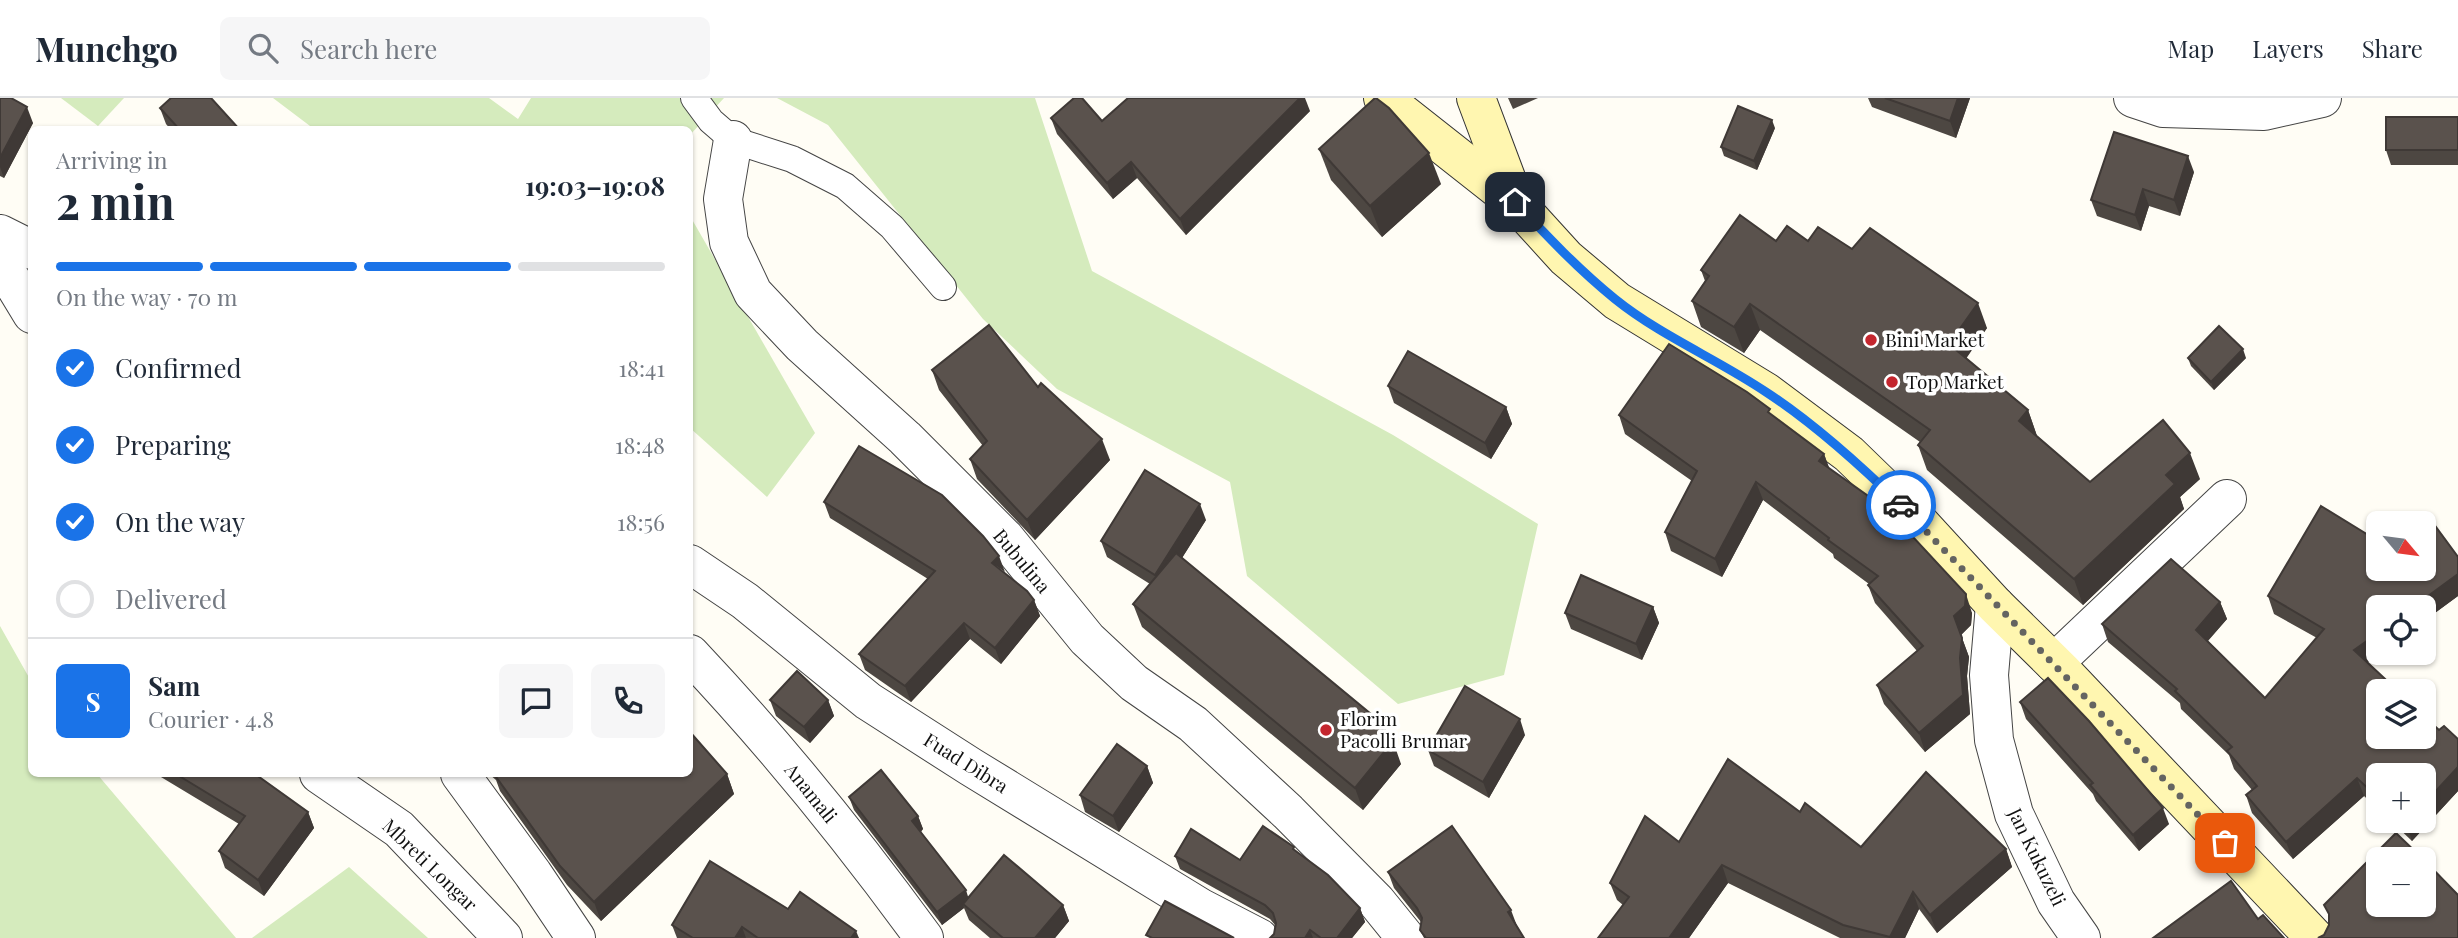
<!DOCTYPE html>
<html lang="en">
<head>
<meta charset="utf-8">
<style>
	body { margin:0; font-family:"Playfair Display",serif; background:#f6f6f7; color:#1f2937; height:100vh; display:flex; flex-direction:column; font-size:26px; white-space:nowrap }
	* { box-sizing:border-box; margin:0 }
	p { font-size:23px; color:#747a83 }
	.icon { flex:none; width:38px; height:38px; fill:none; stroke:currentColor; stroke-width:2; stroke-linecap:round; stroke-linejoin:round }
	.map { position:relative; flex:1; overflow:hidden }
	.details { position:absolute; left:28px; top:28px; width:665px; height:651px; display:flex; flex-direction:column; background:#fff; border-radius:10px; box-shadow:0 2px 5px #0004 }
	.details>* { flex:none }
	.needle { width:46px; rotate:119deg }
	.fabs { position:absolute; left:2366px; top:413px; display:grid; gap:14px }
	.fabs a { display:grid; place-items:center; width:70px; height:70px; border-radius:10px; background:#fff; box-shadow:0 2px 5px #0004; font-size:35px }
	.pin { position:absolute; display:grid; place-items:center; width:60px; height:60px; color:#fff; margin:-30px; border-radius:14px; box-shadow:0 4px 10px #0006 }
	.courier { position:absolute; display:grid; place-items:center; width:70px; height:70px; margin:-35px; border:5px solid #1a73e8; border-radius:50%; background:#fff; color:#222; box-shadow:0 2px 9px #0007 }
	.overview em { font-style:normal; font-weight:700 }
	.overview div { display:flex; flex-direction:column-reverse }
	.overview { display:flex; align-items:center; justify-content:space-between; height:119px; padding:0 28px }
	h1 { font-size:46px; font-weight:700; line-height:52px }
	.bar { display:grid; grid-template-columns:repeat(4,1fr); gap:10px 7px; align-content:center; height:84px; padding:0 28px }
	.bar i { height:9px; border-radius:5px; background:#e0e1e3 }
	.bar .current { background:#1a73e8 }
	.bar p { grid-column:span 4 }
	.line { display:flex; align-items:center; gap:18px; padding:0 28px; border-top:2px solid #e0e1e3 }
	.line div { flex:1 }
	.round { display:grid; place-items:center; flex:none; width:74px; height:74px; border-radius:10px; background:#f6f6f7 }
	ol { padding:0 28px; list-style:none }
	li { display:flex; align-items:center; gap:21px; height:77px }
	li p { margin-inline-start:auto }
	li .icon { padding:7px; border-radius:50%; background:#1a73e8; color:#fff; stroke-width:4 }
	li:last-child { color:#747a83 }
	li i { width:38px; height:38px; border:4px solid #e0e1e3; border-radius:50% }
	header { display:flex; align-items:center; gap:42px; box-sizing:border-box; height:98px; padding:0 35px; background:#fff; border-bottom:2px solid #e0e1e3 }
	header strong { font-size:33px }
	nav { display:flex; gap:38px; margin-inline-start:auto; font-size:24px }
	.search { width:490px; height:63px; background:#f6f6f7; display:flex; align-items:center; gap:18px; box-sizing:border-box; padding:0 24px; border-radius:10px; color:#747a83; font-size:26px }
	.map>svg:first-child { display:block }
</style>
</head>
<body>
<header>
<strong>Munchgo</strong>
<div class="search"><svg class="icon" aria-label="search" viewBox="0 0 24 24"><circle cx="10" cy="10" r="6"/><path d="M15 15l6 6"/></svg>Search here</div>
<nav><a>Map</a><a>Layers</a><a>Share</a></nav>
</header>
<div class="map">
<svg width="2458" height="840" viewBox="0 0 2458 840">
	<rect width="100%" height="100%" fill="#fffdf5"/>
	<g fill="#d5ebbd">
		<path d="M61 0H124L98 28Z"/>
		<path d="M273 0H489L518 21 531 0H724L690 37V32L314 31Z"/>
		<path d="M777 0H1035L1092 173 1393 337 1538 426 1504 577 1398 606 1247 478 1230 384 1057 291 983 221 828 27Z"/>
		<path d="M690 118 815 335 767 399 690 330Z"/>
		<path d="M0 528 31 583 32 676H97L236 840H0Z"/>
		<path d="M349 769 428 840H252Z"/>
	</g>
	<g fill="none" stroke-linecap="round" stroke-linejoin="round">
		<g stroke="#444" stroke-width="28">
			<path id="lane" d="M694 0 711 23 733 42 792 61 845 88 892 129 943 189"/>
		</g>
		<g stroke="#444" stroke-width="40">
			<g id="street">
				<path d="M2133 0 2163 10 2264 13 2322 0"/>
				<path d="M733 42 723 101 729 144 753 195 802 247 905 340 1005 440 1087 541 1134 585 1193 626 1288 714 1376 803 1406 840"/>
				<path d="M0 136 32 152"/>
				<path d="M0 163 32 216"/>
				<path d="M690 466 745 503 868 603 971 669 1201 810 1259 840"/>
				<path d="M1995 507 1989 577 1994 642 2014 716 2056 804 2081 840"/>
				<path d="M690 556C774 645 852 741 924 840"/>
				<path d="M2054 565 2227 401"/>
				<path d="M319 676 399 731 503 840"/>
				<path d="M460 676 533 776 576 840"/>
			</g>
		</g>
		<g stroke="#333" stroke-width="40">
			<g id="secondary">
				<path d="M1383 0 1515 104 1566 160 1617 203 1766 294 1849 356 1915 420 1995 507 2063 574 2315 840"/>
				<path d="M1476 0 1515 104"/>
			</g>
		</g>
		<use href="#lane" stroke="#fff" stroke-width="26"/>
		<use href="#street" stroke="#fff" stroke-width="38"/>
		<use href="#secondary" stroke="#fff6b0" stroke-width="38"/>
	</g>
	<g fill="#4d4742">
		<path d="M0 0 33 25 4 80 0 78Z"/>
		<path d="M1508 0H1538L1513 11Z"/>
		<path d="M1868 0H1970L1956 40 1872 9Z"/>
		<path d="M160 10 240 32H171L166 26Z"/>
		<path d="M1310 13 1186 137 1137 80 1113 101 1057 36 1051 20 1102 23Z"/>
		<path d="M2458 19V67H2391L2386 52Z"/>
		<path d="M1775 30 1757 72 1724 58 1721 49Z"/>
		<path d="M1319 51 1441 86 1382 139 1331 82Z"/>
		<path d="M2194 74 2180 118 2149 108 2141 133 2097 118 2091 102Z"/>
		<path d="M1776 143H1808L1852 151 1987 230 1966 260 2028 312 2037 338 2090 384 2200 381 2180 399 2184 411 2083 507 1927 372 1918 347 1920 344 1760 232 1744 255 1701 229 1692 203 1705 183 1701 172Z"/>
		<path d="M2188 260H2246L2214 292 2191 268Z"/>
		<path d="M932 272 1038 289 1110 362 1035 442 977 381 970 361 983 348 939 292Z"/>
		<path d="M1388 288 1506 309 1512 326 1491 361 1394 305Z"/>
		<path d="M1619 317H1772L1824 356 1829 370 1972 515 1971 527 1961 537 1969 559 1967 578 1970 616 1925 654 1884 606 1877 587 1917 553 1875 505 1868 487 1869 486 1834 460 1833 456 1763 402 1722 479 1671 453 1665 434 1692 383 1625 336Z"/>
		<path d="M824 404 1004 475 1034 502 1040 518 1001 566 970 541 911 604 865 572 859 556 928 481 830 420Z"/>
		<path d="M1206 422 1182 460 1401 666 1363 712 1142 529 1133 506 1150 486 1107 459 1101 443Z"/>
		<path d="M2268 498H2458L2424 523V509L2378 555H2381L2367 565 2439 632 2458 641V693L2412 743 2391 723H2424L2378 677V711L2364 698 2293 761 2252 715 2246 697 2252 692 2234 671 2229 657 2181 611 2180 605 2108 544 2102 526 2220 504 2227 521 2208 543 2265 600 2317 540 2274 516Z"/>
		<path d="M1653 509 1659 525 1642 562 1571 531 1565 515Z"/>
		<path d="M770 602H828L834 618 810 645 776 618Z"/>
		<path d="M2020 604 2169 726 2139 753 2096 703 2093 696 2026 621Z"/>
		<path d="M1525 637 1489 700 1434 668 1428 652Z"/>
		<path d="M1147 668 1153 685 1119 734 1085 714 1080 697Z"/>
		<path d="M156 676H255L308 714 314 730 264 798 225 770 219 753 239 726Z"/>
		<path d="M489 676H727L734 696 601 823 567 787 500 693 496 682Z"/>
		<path d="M849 699 918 718 923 731 921 734 968 800 1063 807 1069 823 1055 840H990L969 822 964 810 942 827 854 712Z"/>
		<path d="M1800 714 1861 749 2006 751 2012 769 1937 835 1919 811 1905 840H1840L1728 785 1689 840H1598L1623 807 1617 802 1610 785 1679 744Z"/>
		<path d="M1295 752 1360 810 1365 824 1352 840H1270L1274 836 1275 827 1270 821 1180 771 1175 758 1240 762Z"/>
		<path d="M1388 774 1517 828 1524 840H1424L1420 832 1421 824 1394 790Z"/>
		<path d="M788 811 859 840H677L672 827Z"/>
	</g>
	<g fill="#3f3936">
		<path d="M1300 0H1305L1310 13 1186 137 1180 121Z"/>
		<path d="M1958 0H1970L1956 40 1950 23Z"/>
		<path d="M27 9 33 25 4 80 0 69V60Z"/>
		<path d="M1772 22 1775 30 1757 72 1754 63Z"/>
		<path d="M1429 55 1441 86 1382 139 1370 108Z"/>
		<path d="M2188 58 2194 74 2180 118 2174 102Z"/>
		<path d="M1131 64 1137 80 1113 101 1107 85Z"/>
		<path d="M2143 91 2149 108 2141 133 2135 117Z"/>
		<path d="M1978 205 1987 230 1959 271 1949 246Z"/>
		<path d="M1750 206 1760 232 1744 255 1734 229Z"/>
		<path d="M2243 251 2246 260 2214 292 2211 284Z"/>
		<path d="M1506 309 1512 326 1491 361 1485 345Z"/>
		<path d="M2028 312 2037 338 2019 323Z"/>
		<path d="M1102 341 1110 362 1035 442 1027 422Z"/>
		<path d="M2190 355 2200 381 2180 399 2184 411 2083 507 2074 481 2166 377Z"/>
		<path d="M1824 356 1831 375 1819 363Z"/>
		<path d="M1756 384 1763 402 1722 479 1715 461Z"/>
		<path d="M1200 406 1206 422 1161 493 1155 477Z"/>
		<path d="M999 458 1005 474 992 465Z"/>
		<path d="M2458 476V498L2424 523V509H2413Z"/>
		<path d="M1966 496 1972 515 1971 527 1961 537 1954 518Z"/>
		<path d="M1034 502 1040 518 1001 566 995 550Z"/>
		<path d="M2220 504 2227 521 2202 549 2196 532Z"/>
		<path d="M1653 509 1659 525 1642 562 1636 546Z"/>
		<path d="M964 525 970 541 911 604 905 588Z"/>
		<path d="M2378 535V555H2381L2360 570 2354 552Z"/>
		<path d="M1962 540 1969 559 1967 578 1970 616 1925 654 1919 635 1960 560Z"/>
		<path d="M828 602 834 618 810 645 804 629Z"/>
		<path d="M1520 621 1525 637 1489 700 1483 684Z"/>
		<path d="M1393 643 1401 666 1363 712 1355 690Z"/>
		<path d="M1147 668 1153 685 1119 734 1113 718Z"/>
		<path d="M2458 669V693L2412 743 2406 725 2408 723H2424V706Z"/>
		<path d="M727 676 734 696 601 823 594 804Z"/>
		<path d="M2357 680 2364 698 2293 761 2286 744Z"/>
		<path d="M2163 710 2169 726 2139 753 2133 737Z"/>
		<path d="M308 714 314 730 264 798 258 782Z"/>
		<path d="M918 718 923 731 917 736 912 723Z"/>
		<path d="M2006 751 2012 769 1937 835 1930 817Z"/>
		<path d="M1722 767 1728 785 1689 840H1669Z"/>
		<path d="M966 792 970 805 963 806 964 810 942 827 937 814Z"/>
		<path d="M1913 794 1919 811 1905 840H1890Z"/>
		<path d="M1063 807 1069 823 1055 840H1035Z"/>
		<path d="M1360 810 1365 824 1352 840H1337Z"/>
		<path d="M1511 812 1517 828 1508 814Z"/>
		<path d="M742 829 746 840H735Z"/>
		<path d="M1310 832 1313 840H1305Z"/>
		<path d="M856 833 859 840H851Z"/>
	</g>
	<g fill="#5a524d" stroke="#3f3936" stroke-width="2">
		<path d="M0 0H11L27 9 0 60Z"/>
		<path d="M171 0H211L240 32H180L160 10Z"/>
		<path d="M1074 0H1082L1102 23 1128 0H1300L1180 121 1131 64 1107 85 1051 20Z"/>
		<path d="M1375 0H1376L1389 10 1429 55 1370 108 1319 51Z"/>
		<path d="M1885 0H1958L1950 23Z"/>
		<path d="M1738 8 1772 22 1754 63 1721 49Z"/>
		<rect x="2386" y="19" width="72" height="33"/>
		<path d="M2114 34 2188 58 2174 102 2143 91 2135 117 2091 102Z"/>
		<path d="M1740 117 1776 143 1787 128 1808 143 1818 129 1852 151 1870 130 1978 205 1949 246 2028 312 2019 323 2090 384 2163 322 2190 355 2166 377 2175 386 2074 481 1918 347 1930 332 1750 206 1734 229 1692 203 1709 178 1701 172Z"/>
		<path d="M989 227 1038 289 1041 285 1102 341 1027 422 970 361 987 343 932 272Z"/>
		<path d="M2219 228 2243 251 2211 284 2188 260Z"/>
		<path d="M1669 246 1747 294 1770 311 1768 314 1824 356 1819 363 1888 412 1966 496 1965 508 1954 518 1962 540 1960 560 1963 597 1919 635 1877 587 1923 548 1868 487 1878 478 1828 442 1829 440 1756 384 1715 461 1665 434 1697 373 1619 317Z"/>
		<path d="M1408 253 1506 309 1485 345 1388 288Z"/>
		<path d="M859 348 942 397 983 438 999 458 992 465 1027 493 1034 502 995 550 964 525 905 588 859 556 935 473 824 404Z"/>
		<path d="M1145 372 1200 406 1155 477 1101 443Z"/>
		<path d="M2321 408 2378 443V471H2424V432L2433 425 2458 459V476L2413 509H2378V535L2354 552 2398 593H2378V639H2424V618L2439 632 2444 628 2458 641V669L2424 706V677H2378V700L2357 680 2286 744 2246 697 2257 688 2227 653 2232 649 2175 593 2177 591 2102 526 2171 461 2220 504 2196 532 2265 600 2324 531 2268 498Z"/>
		<path d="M1176 455 1377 621 1393 643 1355 690 1133 506Z"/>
		<path d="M1581 477 1653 509 1636 546 1565 515Z"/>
		<path d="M797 573 828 602 804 629 770 602Z"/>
		<path d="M2048 580 2089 623 2163 710 2133 737 2090 687 2093 685 2020 604Z"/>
		<path d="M1465 588 1520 621 1483 684 1428 652Z"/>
		<path d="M690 634 727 676 594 804 560 768 494 676H690Z"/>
		<path d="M1117 646 1147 668 1113 718 1080 697Z"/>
		<path d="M1728 661 1800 714 1805 705 1861 749 1926 674 2006 751 1930 817 1913 794 1890 839 1843 827 1722 767 1669 840H1598L1629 799 1610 785 1645 718 1679 744Z"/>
		<path d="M881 672 918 718 912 723 966 792 937 814 849 699Z"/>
		<path d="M176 676H255L308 714 258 782 219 753 245 718Z"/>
		<path d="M1263 728 1294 749 1293 751 1328 777 1360 810 1337 840H1321L1310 832 1305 840H1270L1274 836 1276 825 1273 815 1265 807 1175 758 1191 731 1240 762Z"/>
		<path d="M1452 728 1511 812 1508 814 1524 840H1426L1420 832 1422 820 1417 810 1388 774Z"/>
		<path d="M2396 735 2423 761H2378V807H2424V762L2458 797V840H2318L2324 837 2329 827V816L2324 807Z"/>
		<path d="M1004 757 1063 807 1035 840H1003L963 806Z"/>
		<path d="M710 763 788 811 800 794 856 833 851 840H758L742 829 735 840H693L672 827Z"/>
		<path d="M2231 783 2258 821 2263 817 2284 840H2153Z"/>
		<path d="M1165 803 1234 840H1152L1146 837Z"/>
	</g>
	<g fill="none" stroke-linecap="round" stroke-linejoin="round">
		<path stroke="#646461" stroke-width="7" stroke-dasharray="0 12.6" d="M1901 407 2225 745"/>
		<path stroke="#1a73e8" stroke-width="9" d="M1515 104C1547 138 1578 171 1615 201 1661 238 1717 261 1766 294 1815 326 1859 366 1901 407"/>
	</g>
	<g fill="#c4262e" stroke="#fff" stroke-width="2.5">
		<circle cx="1871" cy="242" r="7"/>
		<circle cx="1892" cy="284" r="7"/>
		<circle cx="1326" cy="632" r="7"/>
	</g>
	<g text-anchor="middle" stroke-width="7" stroke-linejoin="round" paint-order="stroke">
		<g font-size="19" fill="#111" stroke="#fff" text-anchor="start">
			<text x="1885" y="249">Bini Market</text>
			<text x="1906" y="291">Top Market</text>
			<text x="1340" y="628">Florim<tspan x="1340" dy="22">Pacolli Brumar</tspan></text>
		</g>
		<g font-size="19" fill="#111" stroke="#fff">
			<text transform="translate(1022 463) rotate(50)" y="7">Bubulina</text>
			<text transform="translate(966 665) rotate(32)" y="7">Fuad Dibra</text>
			<text transform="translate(811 695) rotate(51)" y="7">Anamali</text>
			<text transform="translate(2037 759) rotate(64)" y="7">Jan Kukuzeli</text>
			<text transform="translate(430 767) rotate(44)" y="7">Mbreti Longar</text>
		</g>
	</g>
</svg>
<div class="fabs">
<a><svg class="needle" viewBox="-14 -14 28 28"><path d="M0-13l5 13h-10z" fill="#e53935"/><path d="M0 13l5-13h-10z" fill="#747a83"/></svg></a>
<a><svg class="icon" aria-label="locate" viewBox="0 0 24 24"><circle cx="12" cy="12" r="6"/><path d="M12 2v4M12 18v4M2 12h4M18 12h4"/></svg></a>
<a><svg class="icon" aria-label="layers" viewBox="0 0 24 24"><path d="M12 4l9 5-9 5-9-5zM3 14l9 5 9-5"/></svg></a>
<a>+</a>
<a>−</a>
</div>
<div class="pin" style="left:2225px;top:745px;background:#ea580c"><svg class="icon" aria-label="bag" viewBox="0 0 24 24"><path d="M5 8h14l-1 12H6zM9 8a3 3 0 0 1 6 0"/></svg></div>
<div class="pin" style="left:1515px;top:104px;background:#1f2937"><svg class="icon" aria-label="home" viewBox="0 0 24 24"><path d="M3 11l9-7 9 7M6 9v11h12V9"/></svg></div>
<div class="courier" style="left:1901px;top:407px"><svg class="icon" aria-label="car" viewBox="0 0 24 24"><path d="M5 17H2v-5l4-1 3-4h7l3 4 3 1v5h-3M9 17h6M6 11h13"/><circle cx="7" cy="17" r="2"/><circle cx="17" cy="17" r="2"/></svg></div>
<section class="details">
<div class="overview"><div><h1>2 min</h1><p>Arriving in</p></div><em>19:03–19:08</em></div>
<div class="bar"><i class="current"></i><i class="current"></i><i class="current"></i><i></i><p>On the way · 70 m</p></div>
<ol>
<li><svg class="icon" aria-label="check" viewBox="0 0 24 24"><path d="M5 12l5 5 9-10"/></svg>Confirmed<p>18:41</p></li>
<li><svg class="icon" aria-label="check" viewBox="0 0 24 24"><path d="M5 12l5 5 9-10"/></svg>Preparing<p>18:48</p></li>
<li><svg class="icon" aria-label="check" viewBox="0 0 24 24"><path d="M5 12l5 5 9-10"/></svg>On the way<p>18:56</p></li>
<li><i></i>Delivered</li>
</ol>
<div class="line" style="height:126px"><b class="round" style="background:#1a73e8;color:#fff">S</b><div><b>Sam</b><p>Courier · 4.8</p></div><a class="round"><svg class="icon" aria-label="chat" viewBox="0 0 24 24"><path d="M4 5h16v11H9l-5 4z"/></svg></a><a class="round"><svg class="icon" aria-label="phone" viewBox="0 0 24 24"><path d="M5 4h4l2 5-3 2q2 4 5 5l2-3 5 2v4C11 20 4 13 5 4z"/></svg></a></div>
</section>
</div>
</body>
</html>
